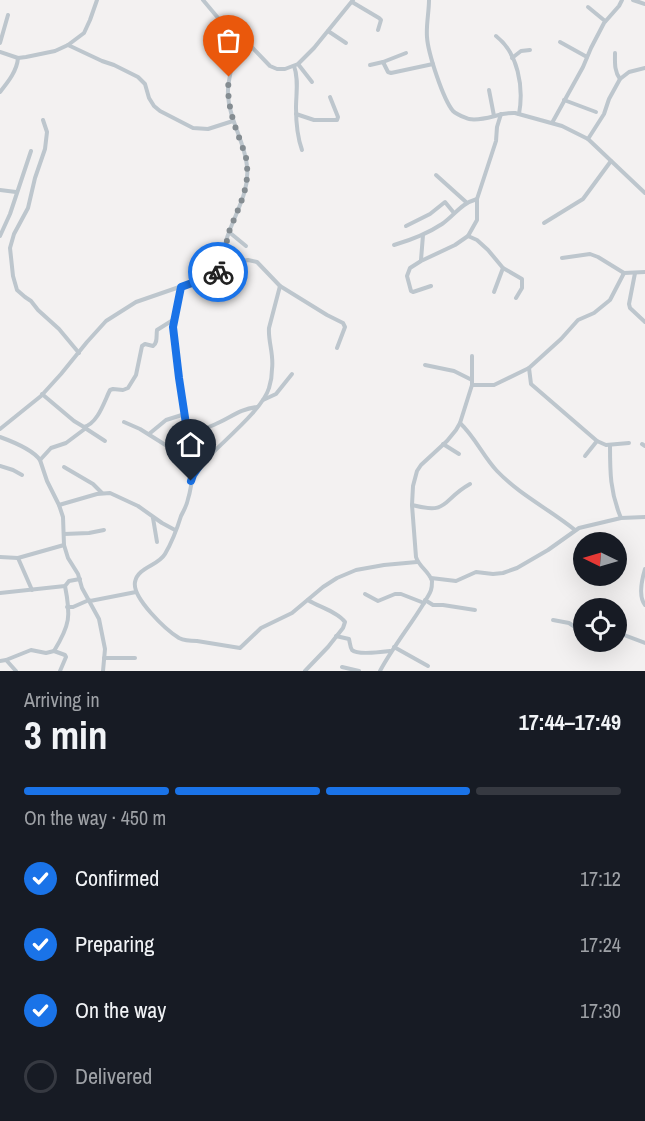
<!DOCTYPE html>
<html lang="en">
<head>
<meta charset="utf-8">
<style>
	body { margin:0; font-family:"Archivo Narrow",sans-serif; background:#242831; color:#f1f3f6; height:100vh; display:flex; flex-direction:column; font-size:22px; white-space:nowrap }
	* { box-sizing:border-box; margin:0 }
	p { font-size:20px; color:#9ea1a6 }
	.icon { flex:none; width:33px; height:33px; fill:none; stroke:currentColor; stroke-width:2; stroke-linecap:round; stroke-linejoin:round }
	.map { position:relative; height:671px; overflow:hidden }
	.sheet { display:flex; flex-direction:column; background:#171b24; flex:1 }
	.sheet>* { flex:none }
	.needle { width:39px; rotate:275deg }
	.tools { position:absolute; left:573px; top:532px; display:grid; gap:12px }
	.tools a { display:grid; place-items:center; width:54px; height:54px; border-radius:50%; background:#171b24; box-shadow:0 6px 24px #0002; font-size:30px }
	.pin { position:absolute; display:grid; place-items:center; width:51px; height:51px; color:#fff; margin:-62px -26px; border-radius:50% 50% 50% 0; rotate:-45deg; box-shadow:0 0 6px #0007 }
	.pin .icon { rotate:45deg }
	.courier { position:absolute; display:grid; place-items:center; width:60px; height:60px; margin:-30px; border:4px solid #1a73e8; border-radius:50%; background:#fff; color:#222; box-shadow:0 2px 8px #0007 }
	.head em { font-style:normal; font-weight:800 }
	.head div { display:flex; flex-direction:column-reverse }
	.head { display:flex; align-items:center; justify-content:space-between; height:102px; padding:0 24px }
	h1 { font-size:39px; font-weight:800; line-height:45px }
	.bar { display:grid; grid-template-columns:repeat(4,1fr); gap:9px 6px; align-content:center; height:72px; padding:0 24px }
	.bar i { height:8px; border-radius:4px; background:#363941 }
	.bar .active { background:#1a73e8 }
	.bar p { grid-column:span 4 }
	ol { padding:0 24px; list-style:none }
	li { display:flex; align-items:center; gap:18px; height:66px }
	li p { margin-inline-start:auto }
	li .icon { padding:6px; border-radius:50%; background:#1a73e8; color:#fff; stroke-width:4 }
	li:last-child { color:#9ea1a6 }
	li i { width:33px; height:33px; border:3px solid #363941; border-radius:50% }
	.map>svg:first-child { display:block }
</style>
</head>
<body>
<div class="map">
<svg width="645" height="671" viewBox="0 0 645 671">
	<rect width="100%" height="100%" fill="#f3f1f1"/>
	<g fill="none" stroke-linecap="round" stroke-linejoin="round">
		<g stroke="#bdc6cd" stroke-width="4">
			<path d="M203 0 229 31 247 42 270 66 277 69H285L298 64 314 48 353 0"/>
			<path d="M429 0C429 12 426 25 427 37 428 53 443 99 453 111 457 115 464 117 469 119 484 122 500 112 515 113L562 126 588 139 645 193"/>
			<path d="M633 0 645 4"/>
			<path d="M352 2 379 18 381 20 378 30"/>
			<path d="M588 7 605 21"/>
			<path d="M328 31 346 43"/>
			<path d="M496 36C518 53 524 87 519 114"/>
			<path d="M560 42 587 57"/>
			<path d="M0 43 8 15"/>
			<path d="M68 45 102 61 114 65 138 77 145 84 149 98 154 106 160 111 193 128 208 129 233 121"/>
			<path d="M0 52 18 58 26 57 55 51 68 45 84 33 90 20 97 0"/>
			<path d="M615 53C615 62 614 71 620 79"/>
			<path d="M512 58 521 51 530 50"/>
			<path d="M383 62 388 72 391 73 433 64"/>
			<path d="M298 64 312 82"/>
			<path d="M370 65 383 62 406 53"/>
			<path d="M294 66C299 79 296 94 296 108 296 124 297 136 302 150"/>
			<path d="M489 90 494 116"/>
			<path d="M0 92C8 82 17 71 18 58"/>
			<path d="M564 100 596 112"/>
			<path d="M296 114 314 120H337L338 117 330 97"/>
			<path d="M43 120 47 132 45 149 35 178 28 208 14 234 10 248 13 276 17 290 25 297 31 301 38 310 59 329 79 353"/>
			<path d="M552 123 583 67 591 48 604 23 619 6 622 0"/>
			<path d="M588 139 604 114 609 99 620 79 629 72 645 68"/>
			<path d="M436 175 466 202"/>
			<path d="M0 190 16 192"/>
			<path d="M544 223 583 199 611 161"/>
			<path d="M406 226 430 214 445 202 454 213"/>
			<path d="M229 232 246 246"/>
			<path d="M0 236 10 214 31 151"/>
			<path d="M468 236 477 240 488 250 503 268 522 279V288L516 298"/>
			<path d="M394 245C411 240 427 234 442 224 456 214 460 204 477 199"/>
			<path d="M562 258 590 254 598 257 624 273"/>
			<path d="M421 260 423 235"/>
			<path d="M223 264 248 260 257 262 280 286 327 315 343 323 345 327 337 348"/>
			<path d="M635 273 629 304 630 308 645 322"/>
			<path d="M431 286 413 292 411 291 407 276 410 268 421 261 455 245 468 236 477 220V199L496 141 497 127 501 114"/>
			<path d="M181 287 173 327 179 378 188 437 185 456"/>
			<path d="M494 292 503 268"/>
			<path d="M425 365 454 371 472 380"/>
			<path d="M529 368 531 384 597 441 606 445 629 443"/>
			<path d="M472 385H494L529 368 561 339 578 320 594 313 610 300 624 273 645 272"/>
			<path d="M42 394 74 421 84 427C98 423 104 402 110 390L113 389 123 390 128 388 136 375 142 346 145 344 153 346C158 343 156 336 157 330L173 320"/>
			<path d="M263 400 276 394 292 374"/>
			<path d="M124 422 140 429 191 461 197 464H202C219 444 262 411 269 388 271 382 272 375 272 369 274 354 268 342 269 328L280 286"/>
			<path d="M460 423C475 437 483 456 497 471 520 495 549 509 575 530"/>
			<path d="M85 428 105 441"/>
			<path d="M0 429 41 396 61 374 87 342 106 321 136 302 214 275C225 267 223 254 226 241 233 216 250 194 247 166 245 142 229 120 228 95 227 82 232 71 233 58 234 49 231 40 229 31"/>
			<path d="M149 434 166 420 185 414"/>
			<path d="M0 437C11 441 33 450 40 460L47 481 59 505 63 517 64 545 68 558 78 574 82 588 99 619 105 649 103 671"/>
			<path d="M188 437C200 430 208 428 220 422 234 415 241 409 257 407"/>
			<path d="M443 444 459 454"/>
			<path d="M642 444 645 446"/>
			<path d="M610 445C610 472 610 492 621 518"/>
			<path d="M585 456 597 441"/>
			<path d="M40 460 51 448 66 443 86 428"/>
			<path d="M200 465C189 480 193 483 188 499 187 505 184 510 181 516 177 529 172 542 165 554 158 566 138 567 135 582 132 598 166 630 179 638 185 641 191 641 197 641L240 648 261 628 292 613 323 587 337 578 356 570 384 565 417 562"/>
			<path d="M0 466 13 470 22 475"/>
			<path d="M64 467 93 484 102 493"/>
			<path d="M59 505 97 494 110 493 138 506 162 523 175 530"/>
			<path d="M412 505C450 515 441 500 470 484"/>
			<path d="M153 518 157 542"/>
			<path d="M64 534 89 533 104 530"/>
			<path d="M0 557 18 558 64 545"/>
			<path d="M18 558 32 590"/>
			<path d="M645 569C642 579 638 596 645 605"/>
			<path d="M431 578 456 581 476 572 493 574 503 573 517 568 548 550 579 528 621 518 645 517"/>
			<path d="M0 593 65 586 69 581 80 579"/>
			<path d="M365 594 378 601 395 594H401L424 603"/>
			<path d="M425 600 433 605H443L475 610"/>
			<path d="M90 601 136 592"/>
			<path d="M67 607H73L89 600"/>
			<path d="M553 620 569 623 575 627C577 633 577 637 584 637"/>
			<path d="M616 632 645 643"/>
			<path d="M336 636 349 639C350 643 350 647 352 650 357 655 382 652 390 651"/>
			<path d="M394 647 428 666"/>
			<path d="M54 651C70 625 71 616 65 586"/>
			<path d="M104 658H135"/>
			<path d="M0 661 6 660 31 650 46 653 54 651 65 655 66 657 60 671"/>
			<path d="M7 661 16 671"/>
			<path d="M342 667 359 671"/>
			<path d="M305 671 328 647 343 628 345 622C338 612 319 607 308 600"/>
			<path d="M380 671C393 647 410 626 424 603 426 599 430 594 431 590 432 587 432 584 432 581 429 571 419 567 416 557L412 505 413 486 417 471 421 465 447 441 456 430 460 423 472 385V356"/>
		</g>
	</g>
	<g fill="none" stroke-linecap="round" stroke-linejoin="round">
		<path stroke="#848c91" stroke-width="6" stroke-dasharray="0 10.8" d="M218 272C226 260 225 245 229 232 237 210 249 191 247 166 247 157 243 149 240 140 232 119 226 99 229 77"/>
		<path stroke="#1a73e8" stroke-width="8" d="M191 481 193 475 200 465 191 461 185 456 188 437 179 378 173 327 181 287 214 275 218 272"/>
	</g>
</svg>
<div class="tools">
<a><svg class="needle" viewBox="-14 -14 28 28"><path d="M0-13l5 13h-10z" fill="#e53935"/><path d="M0 13l5-13h-10z" fill="#9ea1a6"/></svg></a>
<a><svg class="icon" aria-label="locate" viewBox="0 0 24 24"><circle cx="12" cy="12" r="6"/><path d="M12 2v4M12 18v4M2 12h4M18 12h4"/></svg></a>
</div>
<div class="pin" style="left:229px;top:77px;background:#ea580c"><svg class="icon" aria-label="bag" viewBox="0 0 24 24"><path d="M5 8h14l-1 12H6zM9 8a3 3 0 0 1 6 0"/></svg></div>
<div class="pin" style="left:191px;top:481px;background:#1f2937"><svg class="icon" aria-label="home" viewBox="0 0 24 24"><path d="M3 11l9-7 9 7M6 9v11h12V9"/></svg></div>
<div class="courier" style="left:218px;top:272px"><svg class="icon" aria-label="bike" viewBox="0 0 24 24"><circle cx="6" cy="16" r="4"/><circle cx="18" cy="16" r="4"/><path d="M6 16l4-8h5l3 8M10 8l3 8H6M13 5h3"/></svg></div>
</div>
<section class="sheet">
<div class="head"><div><h1>3 min</h1><p>Arriving in</p></div><em>17:44–17:49</em></div>
<div class="bar"><i class="active"></i><i class="active"></i><i class="active"></i><i></i><p>On the way · 450 m</p></div>
<ol>
<li><svg class="icon" aria-label="check" viewBox="0 0 24 24"><path d="M5 12l5 5 9-10"/></svg>Confirmed<p>17:12</p></li>
<li><svg class="icon" aria-label="check" viewBox="0 0 24 24"><path d="M5 12l5 5 9-10"/></svg>Preparing<p>17:24</p></li>
<li><svg class="icon" aria-label="check" viewBox="0 0 24 24"><path d="M5 12l5 5 9-10"/></svg>On the way<p>17:30</p></li>
<li><i></i>Delivered</li>
</ol>
</section>
</body>
</html>
